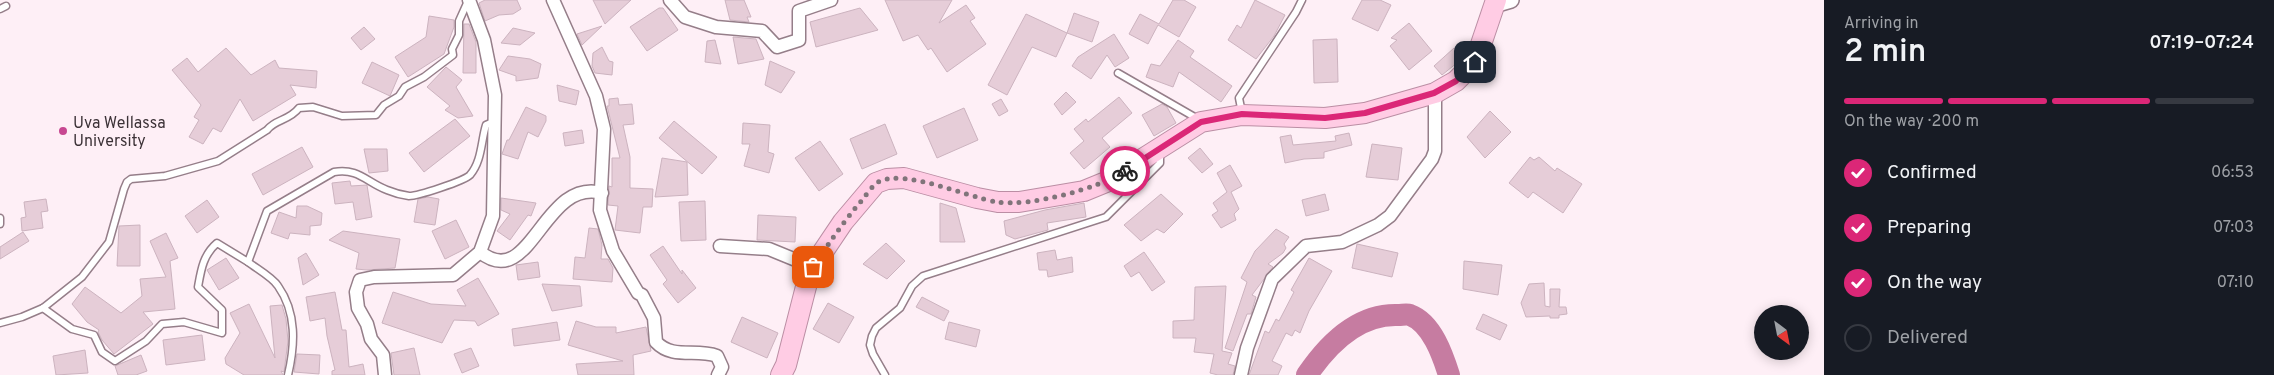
<!DOCTYPE html>
<html lang="en">
<head>
<meta charset="utf-8">
<style>
	body { margin:0; font-family:Overpass,sans-serif; background:#20242c; color:#f1f3f6; height:100vh; display:flex; flex-direction:column; font-size:19px; white-space:nowrap }
	* { box-sizing:border-box; margin:0 }
	p { font-size:16px; color:#9ea1a6 }
	.icon { flex:none; width:28px; height:28px; fill:none; stroke:currentColor; stroke-width:2; stroke-linecap:round; stroke-linejoin:round }
	.map { position:relative; flex:1; overflow:hidden }
	.sheet { display:flex; flex-direction:column; background:#171b24; width:450px }
	.sheet>* { flex:none }
	.needle { width:32px; rotate:148deg }
	.controls { position:absolute; left:1754px; top:305px; display:grid; gap:10px }
	.controls a { display:grid; place-items:center; width:55px; height:55px; border-radius:50%; background:#171b24; box-shadow:0 2px 12px #0003; font-size:25px }
	.pin { position:absolute; display:grid; place-items:center; width:42px; height:42px; color:#fff; margin:-21px; border-radius:10px; box-shadow:0 2px 8px #0006 }
	.courier { position:absolute; display:grid; place-items:center; width:50px; height:50px; margin:-25px; border:4px solid #db2777; border-radius:50%; background:#fff; color:#222; box-shadow:0 1px 6px #0007 }
	.summary em { font-style:normal; font-weight:600 }
	.summary div { display:flex; flex-direction:column-reverse }
	.summary { display:flex; align-items:center; justify-content:space-between; height:85px; padding:0 20px }
	h1 { font-size:32px; font-weight:600; line-height:38px }
	.bar { display:grid; grid-template-columns:repeat(4,1fr); gap:8px 5px; align-content:center; height:60px; padding:0 20px }
	.bar i { height:6px; border-radius:4px; background:#363941 }
	.bar .active { background:#db2777 }
	.bar p { grid-column:span 4 }
	ol { padding:0 20px; list-style:none }
	li { display:flex; align-items:center; gap:15px; height:55px }
	li p { margin-inline-start:auto }
	li .icon { padding:5px; border-radius:50%; background:#db2777; color:#fff; stroke-width:4 }
	li:last-child { color:#9ea1a6 }
	li i { width:28px; height:28px; border:2px solid #363941; border-radius:50% }
	main { display:flex; flex:1; min-height:0 }
	.map>svg:first-child { display:block }
</style>
</head>
<body>
<main>
<div class="map">
<svg width="1824" height="375" viewBox="0 0 1824 375">
	<rect width="100%" height="100%" fill="#feeff6"/>
	<g fill="none" stroke-linecap="round" stroke-linejoin="round">
		<path stroke="#c67ca1" stroke-width="22" d="M1307 375C1328 344 1359 313 1399 315 1402 315 1407 314 1410 315 1432 323 1443 356 1449 375"/>
	</g>
	<g fill="#e6cdd8" stroke="#ccb3bf">
		<path d="M485 0H517L521 9 513 14 499 15 485 21 479 3Z"/>
		<path d="M593 0H631L605 24Z"/>
		<path d="M725 0H744L751 17H747L749 22 730 20Z"/>
		<path d="M885 0H952L939 23 966 5 975 18 970 21 986 44 947 72 931 48 928 50 918 35 903 41Z"/>
		<path d="M1173 0H1184L1196 7 1179 37 1158 25 1148 44 1129 34 1140 14 1159 24Z"/>
		<path d="M1255 0 1285 15 1274 36 1256 59 1228 40 1237 25 1241 28Z"/>
		<path d="M1362 0H1380L1391 5 1378 31 1352 19Z"/>
		<path d="M659 8H663L678 30 647 51 630 27Z"/>
		<path d="M860 8 878 30 816 47 810 22Z"/>
		<path d="M1074 13 1099 22 1092 42 1067 33Z"/>
		<path d="M1026 14 1067 33 1056 57 1032 47 1007 95 988 85Z"/>
		<path d="M429 16 454 20V27L444 54 408 77 395 57 426 37Z"/>
		<path d="M1409 23 1432 51 1409 70 1390 46 1397 40 1391 38Z"/>
		<path d="M464 24H469L476 42V73H463Z"/>
		<path d="M602 26 582 45 577 34Z"/>
		<path d="M364 27 375 39 361 50 351 38Z"/>
		<path d="M513 28 535 33 520 45 501 43Z"/>
		<path d="M1114 34 1129 58 1115 67 1107 55 1091 79 1072 66 1078 57Z"/>
		<path d="M733 37 756 39 764 59 738 64Z"/>
		<path d="M1337 39 1338 82 1314 83 1313 40Z"/>
		<path d="M715 40 721 64 705 62 707 41Z"/>
		<path d="M1178 40 1194 51 1190 57 1232 86 1221 102 1179 72 1173 87 1146 77 1151 64 1160 66Z"/>
		<path d="M602 47 609 61 613 62 612 75 595 73 592 66 593 53Z"/>
		<path d="M226 48 251 75 275 60 279 68 317 71 316 88 290 85 296 95 253 121 240 99 221 132 213 128 203 144 189 137 199 120 194 117 201 105 172 70 187 58 198 72Z"/>
		<path d="M1454 48 1463 58 1442 75 1434 66Z"/>
		<path d="M508 56 530 59 541 64 538 78 516 81V76L499 70Z"/>
		<path d="M770 61 795 72 781 93 765 85Z"/>
		<path d="M372 62 399 75 390 96 362 83Z"/>
		<path d="M446 67 462 80 456 87 473 116 458 118 445 110 450 106 427 87Z"/>
		<path d="M557 85 579 91 576 105 559 101Z"/>
		<path d="M1066 92 1076 102 1062 115 1054 104Z"/>
		<path d="M1119 97 1132 113 1102 138 1110 147 1084 169 1070 153 1084 141 1074 129 1086 119 1088 122Z"/>
		<path d="M618 98 619 105 632 104 634 124 623 125 630 157V188L653 189 652 207H643L640 233 615 230 618 206 608 205 609 186 612 187V158H620L607 106H609V99Z"/>
		<path d="M1001 99 1008 111 999 116 992 104Z"/>
		<path d="M1162 104 1167 107 1176 123 1154 136 1142 115Z"/>
		<path d="M526 107 546 116V121L538 137 528 132 518 159 502 154 507 140H509Z"/>
		<path d="M964 108 978 140 937 158 923 126Z"/>
		<path d="M1490 111 1511 132 1485 158 1467 137Z"/>
		<path d="M455 119 470 136 424 172 409 153Z"/>
		<path d="M674 121 717 157 702 174 659 138Z"/>
		<path d="M743 123 770 125 768 152 774 154 769 173 744 166 750 144H742Z"/>
		<path d="M885 124 897 154 862 169 850 139Z"/>
		<path d="M582 130 584 143 565 146 563 133Z"/>
		<path d="M1349 133 1352 145 1324 152V158L1304 159 1285 163 1280 137 1291 135 1293 145 1336 141 1335 136Z"/>
		<path d="M820 141 843 174 819 191 795 158Z"/>
		<path d="M1372 144 1402 148 1398 180 1366 177Z"/>
		<path d="M302 147 313 167 263 195 252 174Z"/>
		<path d="M1200 148 1213 164 1202 173 1188 158Z"/>
		<path d="M364 149H387L388 171 369 173Z"/>
		<path d="M1530 157 1534 160 1539 157 1555 171 1557 168 1582 184 1563 213 1533 192 1528 198 1509 183Z"/>
		<path d="M662 158 687 162 688 195 655 197Z"/>
		<path d="M1230 165 1242 186 1231 192 1239 209 1234 214 1236 220 1221 228 1212 215 1218 211 1213 203 1227 192 1217 173Z"/>
		<path d="M350 181 351 186 367 185 372 217 356 220 353 202 335 204 332 183Z"/>
		<path d="M1161 194 1183 214 1164 233 1157 229 1141 241 1124 225Z"/>
		<path d="M1325 194 1329 210 1306 216 1302 200Z"/>
		<path d="M428 197 439 199 435 225 414 222 418 199Z"/>
		<path d="M501 198 536 203 531 216 528 215 510 240 497 231 510 214 501 210Z"/>
		<path d="M46 199 48 211 41 212 43 228 22 231 21 218 26 217 24 202Z"/>
		<path d="M207 200 219 217 197 233 185 216Z"/>
		<path d="M705 201 706 240 681 241 679 202Z"/>
		<path d="M940 203 956 208 965 242H940Z"/>
		<path d="M1084 203 1086 217 1047 223 1048 230 1015 239 1006 235 1004 221 1045 210Z"/>
		<path d="M297 206H307L322 213 321 225 310 226V235L290 233 288 239 271 233 279 212 296 218Z"/>
		<path d="M758 215 796 217 795 242 757 240Z"/>
		<path d="M456 220 469 247 445 259 432 231Z"/>
		<path d="M140 225V266H117L119 226Z"/>
		<path d="M589 228 598 229 602 245 601 259H608L613 268 612 282 573 279 575 257 585 258Z"/>
		<path d="M1276 229 1289 237 1284 244 1286 248 1283 253 1268 264 1273 267 1252 295 1256 297 1251 314H1247L1233 351 1225 348 1247 282 1241 278 1255 251Z"/>
		<path d="M343 231 400 239 395 268 367 270 356 269 359 253 329 240Z"/>
		<path d="M23 232 29 241 0 259V247Z"/>
		<path d="M166 233 178 258 170 261 175 309 143 312 153 324 114 354 102 340 98 332 99 330 87 322 72 304 85 287 121 313 142 296 140 279 166 277 150 241Z"/>
		<path d="M886 243 905 261 887 279 863 264Z"/>
		<path d="M1357 244 1398 253 1392 277 1352 268Z"/>
		<path d="M663 246 682 274V270L696 288 678 303 663 284 667 280 650 255Z"/>
		<path d="M1055 250 1057 260 1072 257 1073 272 1048 277 1047 270H1039L1037 253Z"/>
		<path d="M1144 252 1165 282 1152 291 1139 272 1131 277 1124 266Z"/>
		<path d="M306 253 319 275 303 285 298 258Z"/>
		<path d="M226 258 239 278 219 290 207 270Z"/>
		<path d="M1309 258 1332 271 1309 311 1300 333 1295 330 1292 336 1286 333 1272 361 1282 366 1278 375H1249L1265 331 1269 333 1276 319 1279 321 1294 292 1291 290Z"/>
		<path d="M1464 261 1502 265 1498 295 1463 289Z"/>
		<path d="M538 262 540 277 518 280 516 265Z"/>
		<path d="M478 278 499 314 478 326 475 321 454 320 442 343 382 323 393 292 431 304 466 306 457 290Z"/>
		<path d="M1544 283 1545 306 1550 307V289H1560L1559 307H1566L1567 314 1559 315V318H1550V316L1526 317 1521 303 1529 284Z"/>
		<path d="M542 284 580 286 582 306 552 311Z"/>
		<path d="M1226 286 1222 351 1232 353 1228 364 1235 366 1233 375H1218L1210 373 1214 354 1194 352 1196 338H1173V321L1194 320 1195 287Z"/>
		<path d="M335 292 342 330H346L349 367 363 364 365 375H332V371L335 370 327 336 325 318 310 321 306 297Z"/>
		<path d="M922 297 949 311 944 321 916 307Z"/>
		<path d="M828 303 854 317 839 343 813 329Z"/>
		<path d="M249 304 275 358 270 306 282 305 286 319 288 341 284 372 281 371 283 375H244L226 364 225 358 240 333 230 313Z"/>
		<path d="M1483 314 1507 325 1500 340 1476 329Z"/>
		<path d="M742 317 778 333 767 358 731 342Z"/>
		<path d="M576 321 596 327H616V333L646 327 651 351 633 355 634 375H578L576 364 623 361 568 345Z"/>
		<path d="M557 322 560 340 514 346 512 329Z"/>
		<path d="M949 322 980 330 976 347 945 339Z"/>
		<path d="M202 335 205 360 166 365 163 340Z"/>
		<path d="M414 348 420 375H394L391 353Z"/>
		<path d="M471 348 479 366 462 373 454 354Z"/>
		<path d="M85 350 88 373 56 375 53 356Z"/>
		<path d="M297 354 320 355 319 374 294 372Z"/>
		<path d="M141 355 147 371 136 375H118L115 366Z"/>
	</g>
	<g fill="none" stroke-linecap="round" stroke-linejoin="round">
		<g stroke="#957e89" stroke-width="9">
			<g id="service">
				<path d="M0 9 6 6"/>
				<path d="M1118 73 1198 119"/>
				<path d="M1242 113 1239 98 1296 12 1302 0"/>
				<path d="M0 218V224"/>
				<path d="M248 262C257 269 272 277 278 286 297 313 295 345 288 375"/>
				<path d="M43 308 72 329 94 335 102 352 115 361 146 341 162 324 184 322 222 333V310L198 287C201 270 203 255 217 243L248 262 267 211 334 172C359 168 366 182 387 190 394 193 402 195 409 196 418 196 464 181 470 175 482 161 481 141 486 125L493 122"/>
				<path d="M0 323 22 317 43 308 82 277 109 242 124 189 127 182 131 179 165 176 218 161 267 130C275 119 289 121 299 108L313 107 342 116 376 115 384 105 399 96 405 87 424 77 453 55 452 49 459 35V21L468 1"/>
				<path d="M885 375 873 354 870 345 872 336 876 328 900 308 912 286 923 276 1106 217 1160 163V154"/>
			</g>
		</g>
		<g stroke="#957e89" stroke-width="15">
			<g id="minor">
				<path d="M553 0 596 96 604 129 600 210 613 251 638 293 642 295 654 318 656 342C673 360 696 348 717 356L722 367 718 375"/>
				<path d="M670 0 685 17 716 27 762 31 777 47 799 40V11L831 0"/>
				<path d="M720 246 769 249 813 267"/>
				<path d="M480 252C531 293 543 177 602 193"/>
				<path d="M385 375 383 355 371 339 367 324 358 308 356 292 360 280 374 277 453 275 480 252 493 216 495 95 484 40 469 0"/>
				<path d="M1241 375 1247 348 1272 279 1306 246 1342 242 1378 225 1390 216 1432 159 1435 151V93"/>
			</g>
		</g>
		<g stroke="#957e89" stroke-width="18">
			<path id="tertiary" d="M1494 5 1511 0"/>
		</g>
		<g stroke="#bb8ea4" stroke-width="22">
			<path id="trunk" d="M781 375 786 365 810 271 843 222 876 183 887 179 904 178 977 198 998 202H1019L1084 191 1106 182 1201 122 1242 115 1325 118 1365 113 1435 93 1456 81 1475 62 1496 0"/>
		</g>
		<use href="#service" stroke="#fff" stroke-width="6"/>
		<use href="#minor" stroke="#fff" stroke-width="12"/>
		<use href="#tertiary" stroke="#fff" stroke-width="15"/>
		<use href="#trunk" stroke="#ffcce4" stroke-width="20"/>
	</g>
	<g fill="none" stroke-linecap="round" stroke-linejoin="round">
		<path stroke="#80747a" stroke-width="5" stroke-dasharray="0 9" d="M813 267C829 243 844 221 863 199 867 194 872 186 878 182 903 168 967 197 997 202 1029 207 1098 189 1125 171"/>
		<path stroke="#db2777" stroke-width="6" d="M1125 171 1201 122 1242 114 1325 118 1365 113 1434 93 1456 81 1475 62"/>
	</g>
	<circle fill="#c74791" stroke="#feeff6" stroke-width="2" cx="63" cy="131" r="5"/>
	<g text-anchor="middle" stroke-width="4" stroke-linejoin="round" paint-order="stroke">
		<g font-size="16" fill="#3c3237" stroke="#feeff6" text-anchor="start">
			<text x="73" y="128">Uva Wellassa<tspan x="73" dy="18">University</tspan></text>
		</g>
	</g>
</svg>
<div class="controls">
<a><svg class="needle" viewBox="-14 -14 28 28"><path d="M0-13l5 13h-10z" fill="#e53935"/><path d="M0 13l5-13h-10z" fill="#9ea1a6"/></svg></a>
</div>
<div class="pin" style="left:813px;top:267px;background:#ea580c"><svg class="icon" aria-label="bag" viewBox="0 0 24 24"><path d="M5 8h14l-1 12H6zM9 8a3 3 0 0 1 6 0"/></svg></div>
<div class="pin" style="left:1475px;top:62px;background:#1f2937"><svg class="icon" aria-label="home" viewBox="0 0 24 24"><path d="M3 11l9-7 9 7M6 9v11h12V9"/></svg></div>
<div class="courier" style="left:1125px;top:171px"><svg class="icon" aria-label="bike" viewBox="0 0 24 24"><circle cx="6" cy="16" r="4"/><circle cx="18" cy="16" r="4"/><path d="M6 16l4-8h5l3 8M10 8l3 8H6M13 5h3"/></svg></div>
</div>
<section class="sheet">
<div class="summary"><div><h1>2 min</h1><p>Arriving in</p></div><em>07:19–07:24</em></div>
<div class="bar"><i class="active"></i><i class="active"></i><i class="active"></i><i></i><p>On the way · 200 m</p></div>
<ol>
<li><svg class="icon" aria-label="check" viewBox="0 0 24 24"><path d="M5 12l5 5 9-10"/></svg>Confirmed<p>06:53</p></li>
<li><svg class="icon" aria-label="check" viewBox="0 0 24 24"><path d="M5 12l5 5 9-10"/></svg>Preparing<p>07:03</p></li>
<li><svg class="icon" aria-label="check" viewBox="0 0 24 24"><path d="M5 12l5 5 9-10"/></svg>On the way<p>07:10</p></li>
<li><i></i>Delivered</li>
</ol>
</section>
</main>
</body>
</html>
